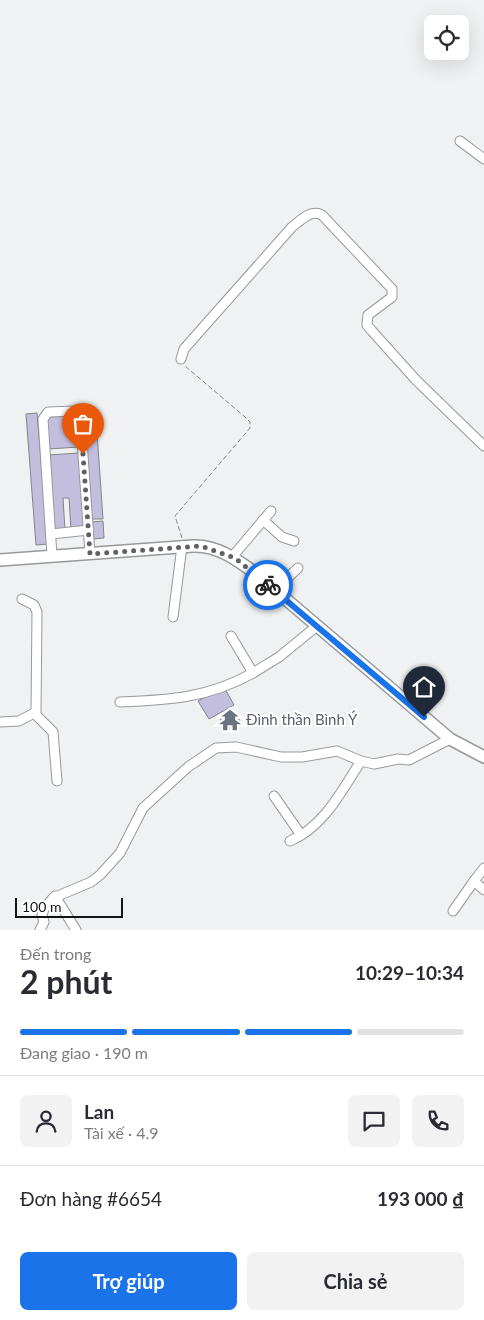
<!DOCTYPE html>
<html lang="vi">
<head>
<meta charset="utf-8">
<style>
	body { margin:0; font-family:Lato,sans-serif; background:#f2f2f3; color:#2b2b33; height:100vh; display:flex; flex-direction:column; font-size:19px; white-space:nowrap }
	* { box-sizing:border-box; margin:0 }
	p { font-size:16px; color:#7c7c81 }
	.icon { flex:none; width:28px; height:28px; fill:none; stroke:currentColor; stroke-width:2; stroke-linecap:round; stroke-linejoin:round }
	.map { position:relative; height:930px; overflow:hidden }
	.details { display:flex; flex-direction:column; background:#fff; flex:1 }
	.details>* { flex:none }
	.buttons { position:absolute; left:424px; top:15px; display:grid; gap:10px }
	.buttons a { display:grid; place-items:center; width:45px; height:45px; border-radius:8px; background:#fff; box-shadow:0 5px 20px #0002; font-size:25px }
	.scale { position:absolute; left:15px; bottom:12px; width:108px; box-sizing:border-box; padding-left:5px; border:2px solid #121313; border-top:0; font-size:14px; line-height:18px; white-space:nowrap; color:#121313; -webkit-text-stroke:4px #fff; paint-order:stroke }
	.pin { position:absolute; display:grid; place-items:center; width:42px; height:42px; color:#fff; margin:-51px -21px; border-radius:50% 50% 50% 0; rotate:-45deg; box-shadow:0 0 5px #0007 }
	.pin .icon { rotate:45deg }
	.courier { position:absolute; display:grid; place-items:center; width:50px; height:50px; margin:-25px; border:4px solid #1a73e8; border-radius:50%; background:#fff; color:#222; box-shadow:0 1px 6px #0007 }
	.overview em { font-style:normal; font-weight:700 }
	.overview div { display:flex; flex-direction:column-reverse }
	.overview { display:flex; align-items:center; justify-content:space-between; height:85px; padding:0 20px }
	h1 { font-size:32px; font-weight:700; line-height:38px }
	.bar { display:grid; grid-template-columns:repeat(4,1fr); gap:8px 5px; align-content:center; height:60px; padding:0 20px }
	.bar i { height:6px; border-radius:4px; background:#e1e1e2 }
	.bar .active { background:#1a73e8 }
	.bar p { grid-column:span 4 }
	.line { display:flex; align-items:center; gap:12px; padding:0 20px; border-top:1px solid #e1e1e2 }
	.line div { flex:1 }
	.round { display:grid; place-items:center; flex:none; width:52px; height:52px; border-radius:8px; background:#f2f2f3 }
	.primary-button { display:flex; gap:10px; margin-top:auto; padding:10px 20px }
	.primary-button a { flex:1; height:58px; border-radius:8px; background:#1a73e8; color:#fff; font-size:20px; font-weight:700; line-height:58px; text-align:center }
	.primary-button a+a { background:#f2f2f3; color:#2b2b33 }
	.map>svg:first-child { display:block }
</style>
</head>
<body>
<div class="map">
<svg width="484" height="930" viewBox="0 0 484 930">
	<rect width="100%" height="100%" fill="#f0f1f2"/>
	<g fill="#c4bede" stroke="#848485">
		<path d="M37 413 48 544 36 545 26 414Z"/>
		<path d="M77 416 79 447 48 449 46 417Z"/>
		<path d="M96 418 103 519H91L84 419Z"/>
		<path d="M79 453 85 529 71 530 69 498H63L65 530 54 531 48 455Z"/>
		<path d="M103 521 104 538 93 539 91 522Z"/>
		<path d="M224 687 234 705 209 719 198 701Z"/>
		<path d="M234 711 240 721 227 730 220 719Z"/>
	</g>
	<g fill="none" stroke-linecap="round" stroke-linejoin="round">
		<g stroke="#98999a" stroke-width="11">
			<g id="minor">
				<path d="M460 141 484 159"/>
				<path d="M181 359 184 349 292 227C301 220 311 209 322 215L392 289V297L368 315 367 325 372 331 416 380 484 446"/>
				<path d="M263 520 282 537 294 541"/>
				<path d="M51 534 89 530"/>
				<path d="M52 556 43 419 48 412 75 411 80 413 90 554"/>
				<path d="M232 557 271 511"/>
				<path d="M275 590 298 568"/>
				<path d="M173 617 182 546"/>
				<path d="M231 636 253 673 279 657 317 626"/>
				<path d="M120 702C170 700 208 698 253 673"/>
				<path d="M35 714 53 732 57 781"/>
				<path d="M0 722 19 721 36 712 37 612 34 605 22 599"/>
				<path d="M274 796 301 835"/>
				<path d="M290 841C324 827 342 790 361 761"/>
				<path d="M484 868 474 881 484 890"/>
				<path d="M55 896 76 930"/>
				<path d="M453 911 474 881"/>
				<path d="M40 930 44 922 42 915 44 909 53 898 91 882 100 875 120 853 143 808 188 767 216 748 236 747 281 757H302L337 751 361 761 374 764 398 759 409 760 450 739"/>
			</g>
		</g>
		<g stroke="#98999a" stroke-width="14">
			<path id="major" d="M0 560 193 546C217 545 236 559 255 573L450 739 484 757"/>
		</g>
		<path stroke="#868788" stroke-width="1" stroke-dasharray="5 2.5" stroke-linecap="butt" d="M182 538 175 516 250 428V422L245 417 185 366"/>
		<use href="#minor" stroke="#fff" stroke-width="9"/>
		<use href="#major" stroke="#fff" stroke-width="11"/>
	</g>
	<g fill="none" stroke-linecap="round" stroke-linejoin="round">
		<path stroke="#606161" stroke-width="5" stroke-dasharray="0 9" d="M83 454 90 554 201 546 235 558 268 585"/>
		<path stroke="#1a73e8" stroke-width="6" d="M268 585 424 717"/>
	</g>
	<defs>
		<g id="temple-bare" transform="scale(1.725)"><path d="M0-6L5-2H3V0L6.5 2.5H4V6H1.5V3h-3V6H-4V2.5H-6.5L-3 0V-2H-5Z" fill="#6b7280" stroke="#fff" stroke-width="2.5" paint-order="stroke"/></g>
	</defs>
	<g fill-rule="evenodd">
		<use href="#temple-bare" x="230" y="720"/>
	</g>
	<g text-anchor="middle" stroke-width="4" stroke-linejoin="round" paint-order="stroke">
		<g font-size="15" fill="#5b616d" stroke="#fff" text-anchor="start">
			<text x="246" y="725">Đình thần Bình Ý</text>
		</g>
	</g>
</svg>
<div class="buttons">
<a><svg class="icon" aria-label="locate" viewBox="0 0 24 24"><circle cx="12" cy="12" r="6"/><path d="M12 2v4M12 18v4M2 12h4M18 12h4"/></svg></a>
</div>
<div class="scale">100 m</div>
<div class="pin" style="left:83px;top:454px;background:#ea580c"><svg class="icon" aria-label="bag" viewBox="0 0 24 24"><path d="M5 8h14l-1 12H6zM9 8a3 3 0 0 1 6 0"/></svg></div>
<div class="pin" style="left:424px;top:717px;background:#1f2937"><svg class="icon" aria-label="home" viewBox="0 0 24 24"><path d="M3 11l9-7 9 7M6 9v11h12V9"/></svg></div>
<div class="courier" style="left:268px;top:585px"><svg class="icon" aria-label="bike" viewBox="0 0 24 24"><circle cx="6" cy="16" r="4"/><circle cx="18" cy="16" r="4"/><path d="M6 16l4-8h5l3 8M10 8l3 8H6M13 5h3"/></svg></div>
</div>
<section class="details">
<div class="overview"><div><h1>2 phút</h1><p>Đến trong</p></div><em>10:29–10:34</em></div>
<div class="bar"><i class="active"></i><i class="active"></i><i class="active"></i><i></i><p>Đang giao · 190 m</p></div>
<div class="line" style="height:90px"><a class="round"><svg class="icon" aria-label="person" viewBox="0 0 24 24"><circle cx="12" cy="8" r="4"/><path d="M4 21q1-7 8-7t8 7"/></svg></a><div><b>Lan</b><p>Tài xế · 4.9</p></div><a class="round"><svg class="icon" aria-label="chat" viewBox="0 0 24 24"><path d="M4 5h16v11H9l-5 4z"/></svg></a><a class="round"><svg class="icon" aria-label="phone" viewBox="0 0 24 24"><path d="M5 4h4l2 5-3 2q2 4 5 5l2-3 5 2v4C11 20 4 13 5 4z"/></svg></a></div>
<div class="line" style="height:65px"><div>Đơn hàng #6654</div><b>193 000 ₫</b></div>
<div class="primary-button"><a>Trợ giúp</a><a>Chia sẻ</a></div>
</section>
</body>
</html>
